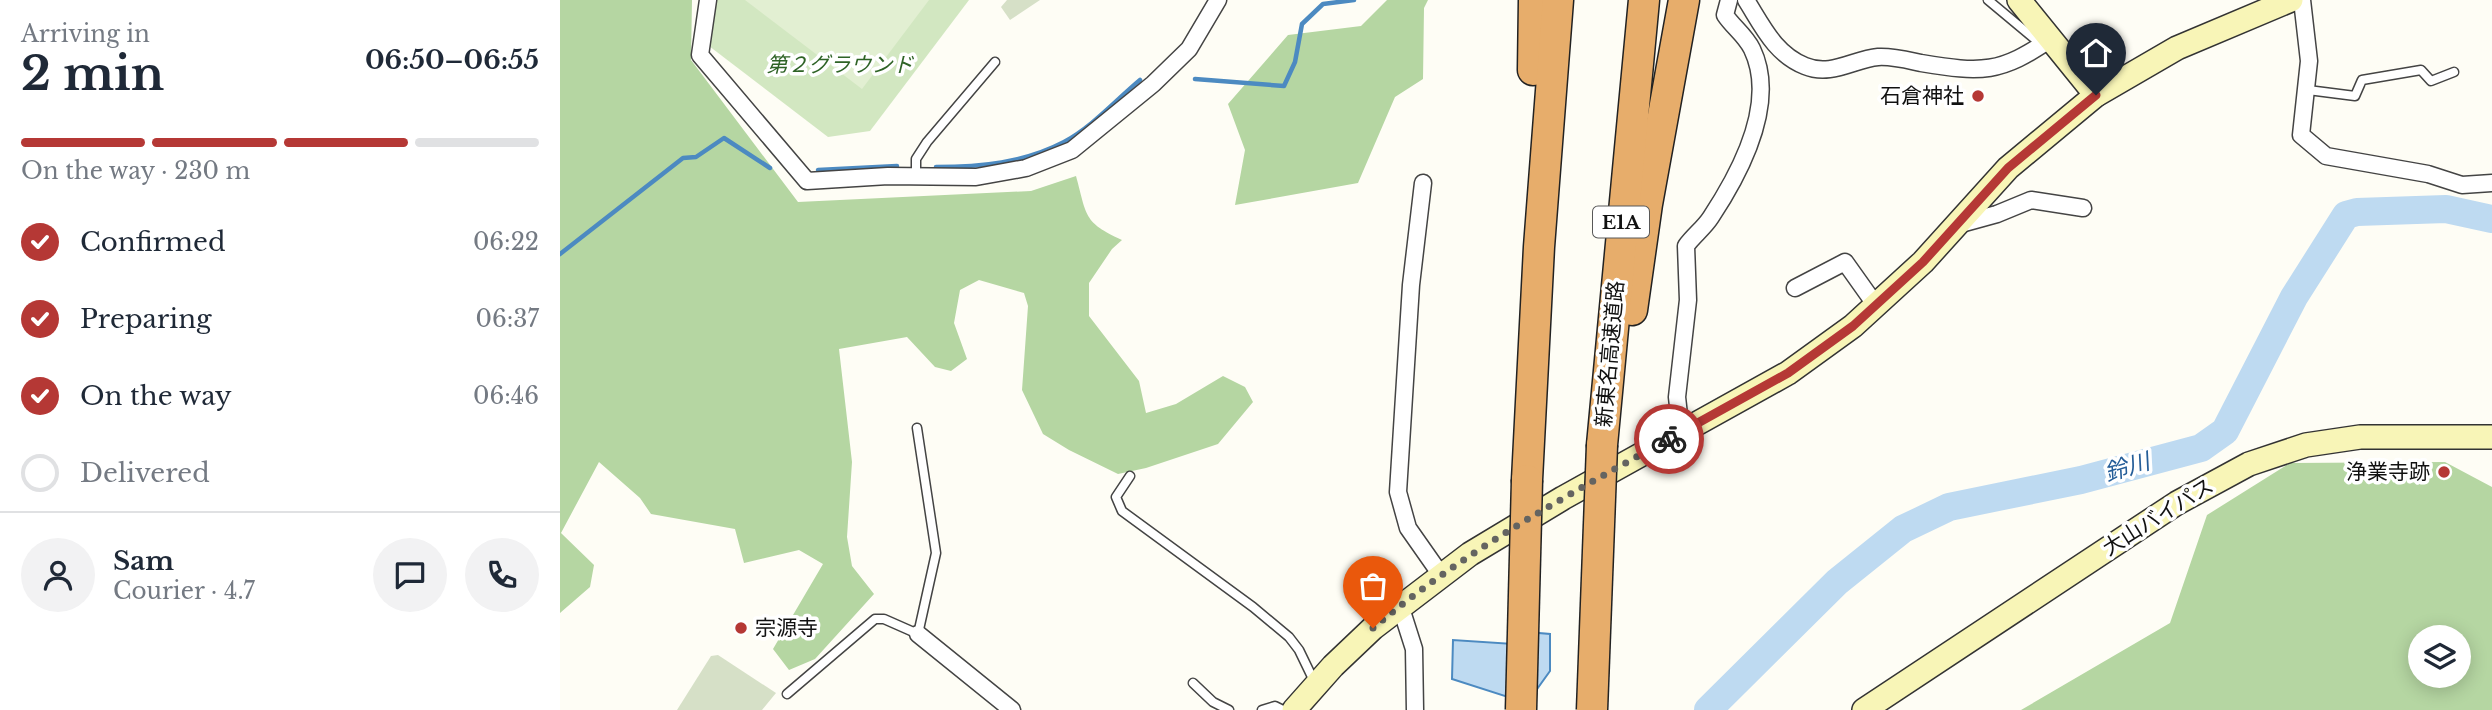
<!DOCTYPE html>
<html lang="en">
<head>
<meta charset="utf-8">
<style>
	body { margin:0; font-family:"Libre Baskerville","Noto Sans JP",serif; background:#f2f2f3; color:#1f2937; height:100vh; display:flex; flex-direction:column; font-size:26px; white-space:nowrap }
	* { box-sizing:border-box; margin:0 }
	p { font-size:23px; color:#747a83 }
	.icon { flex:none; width:38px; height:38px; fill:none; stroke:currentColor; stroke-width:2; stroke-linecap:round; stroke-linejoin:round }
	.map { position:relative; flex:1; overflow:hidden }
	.panel { display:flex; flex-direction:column; background:#fff; width:560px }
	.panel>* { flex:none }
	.buttons { position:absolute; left:1848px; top:625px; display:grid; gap:14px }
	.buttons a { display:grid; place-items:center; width:63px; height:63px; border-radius:50%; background:#fff; box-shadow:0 4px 18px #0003; font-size:35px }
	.pin { position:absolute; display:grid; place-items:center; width:60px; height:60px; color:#fff; margin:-72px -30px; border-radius:50% 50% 50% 0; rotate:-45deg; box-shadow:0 0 7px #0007 }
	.pin .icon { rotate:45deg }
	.courier { position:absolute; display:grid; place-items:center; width:70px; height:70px; margin:-35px; border:5px solid #b53835; border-radius:50%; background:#fff; color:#222; box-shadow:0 2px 9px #0007 }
	.head em { font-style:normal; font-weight:800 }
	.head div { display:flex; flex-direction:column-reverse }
	.head { display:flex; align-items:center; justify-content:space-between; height:119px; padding:0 21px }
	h1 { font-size:46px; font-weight:800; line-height:52px }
	.bar { display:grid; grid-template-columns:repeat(4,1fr); gap:10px 7px; align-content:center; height:84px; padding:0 21px }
	.bar i { height:9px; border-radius:5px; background:#e0e1e3 }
	.bar .current { background:#b53835 }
	.bar p { grid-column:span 4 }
	.line { display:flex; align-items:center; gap:18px; padding:0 21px; border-top:2px solid #e0e1e3 }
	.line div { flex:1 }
	.round { display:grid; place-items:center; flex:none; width:74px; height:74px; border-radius:37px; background:#f2f2f3 }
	ol { padding:0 21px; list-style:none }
	li { display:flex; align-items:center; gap:21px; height:77px }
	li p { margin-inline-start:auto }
	li .icon { padding:7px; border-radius:50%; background:#b53835; color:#fff; stroke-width:4 }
	li:last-child { color:#747a83 }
	li i { width:38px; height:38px; border:4px solid #e0e1e3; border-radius:50% }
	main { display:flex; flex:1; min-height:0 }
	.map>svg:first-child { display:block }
</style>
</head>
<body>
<main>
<section class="panel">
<div class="head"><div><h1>2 min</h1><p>Arriving in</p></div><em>06:50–06:55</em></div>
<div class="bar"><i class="current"></i><i class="current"></i><i class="current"></i><i></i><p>On the way · 230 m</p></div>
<ol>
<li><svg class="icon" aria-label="check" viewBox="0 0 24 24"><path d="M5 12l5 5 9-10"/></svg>Confirmed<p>06:22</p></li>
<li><svg class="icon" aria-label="check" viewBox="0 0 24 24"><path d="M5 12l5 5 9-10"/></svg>Preparing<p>06:37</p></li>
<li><svg class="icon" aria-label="check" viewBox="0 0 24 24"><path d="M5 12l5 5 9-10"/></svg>On the way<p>06:46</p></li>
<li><i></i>Delivered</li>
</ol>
<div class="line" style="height:126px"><a class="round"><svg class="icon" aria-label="person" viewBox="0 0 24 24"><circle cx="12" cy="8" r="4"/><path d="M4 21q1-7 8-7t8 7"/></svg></a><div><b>Sam</b><p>Courier · 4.7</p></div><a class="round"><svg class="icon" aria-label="chat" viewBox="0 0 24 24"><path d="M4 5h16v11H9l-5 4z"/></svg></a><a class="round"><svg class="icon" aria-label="phone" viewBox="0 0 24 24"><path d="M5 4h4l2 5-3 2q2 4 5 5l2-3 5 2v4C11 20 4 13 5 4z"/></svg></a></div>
</section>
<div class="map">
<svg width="1932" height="710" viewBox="0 0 1932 710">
	<rect width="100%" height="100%" fill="#fefdf5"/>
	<path fill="#d2e7c1" d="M156 0H409L310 131 268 137 149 46Z"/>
	<g fill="#b5d6a2" fill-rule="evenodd">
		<path d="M0 0H132L131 60 238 202 471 191 516 176C527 216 523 222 562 240L552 249 529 283V316L579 381 586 413 616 404 663 376 685 387 693 402 658 444 586 468 558 474 509 450 483 434 462 390 468 306 464 293 419 280 400 290 394 323 407 359 391 371 375 367 347 337 279 349 292 462 287 537 292 566 314 594 255 659 229 670 213 649 263 564 239 550 184 563 175 529 91 514 80 498 39 462 1 533 34 565 30 587 0 613Z"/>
		<path d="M827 0H868L864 8 863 79 835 97 798 183 675 205 685 150 668 104 728 35 801 26Z"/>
		<path d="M1885 462 1932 487V710H1461L1610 623 1647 515 1730 463ZM1860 637H1899V676H1860Z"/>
	</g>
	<g fill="#d6e0c7">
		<path d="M447 0H480L450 20 441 7Z"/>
		<path d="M158 655 216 693 202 710H117L151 656Z"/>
	</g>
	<path fill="#e2efd2" d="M185 0H369L302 89Z"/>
	<path fill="#bedaf1" stroke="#4c8ac1" stroke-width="2" d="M954 631 990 634V671L967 703 892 679 893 640 953 644Z"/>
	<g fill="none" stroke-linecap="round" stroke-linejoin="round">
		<g stroke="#4c8ac1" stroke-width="4.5">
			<path d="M635 79 724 86 735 62 742 24 763 4 794 0"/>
			<path d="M376 167C420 167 464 163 504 142 532 127 556 100 580 80"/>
			<path d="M258 170 337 166"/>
			<path d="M0 254 123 158 136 157 164 138 210 168"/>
		</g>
		<path stroke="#bedaf1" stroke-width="28" d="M1148 710 1277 582 1343 529 1389 507 1521 480 1641 448 1665 431 1734 297 1786 215 1797 212 1886 209 1932 219"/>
		<g stroke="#444" stroke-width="11">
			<g id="service">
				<path d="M1428 0 1482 45"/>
				<path d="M1748 90 1795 96 1802 80 1861 70 1871 81 1894 72"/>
				<path d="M356 176V159L367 142 435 62"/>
				<path d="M570 476 556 497 562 511 693 607 729 637 739 650 754 681"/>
				<path d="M633 683 653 702 669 710"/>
				<path d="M227 694 315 619H324L358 634 376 553 357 428"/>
				<path d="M702 710 715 706 723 710"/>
			</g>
		</g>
		<g stroke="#444" stroke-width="19">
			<g id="minor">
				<path d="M148 0 140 55 247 181 328 176 416 177 466 168 512 150 593 84 629 49 658 0"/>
				<path d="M1186 0C1203 27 1215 54 1245 66 1271 77 1294 59 1318 57 1332 56 1347 60 1361 63 1422 73 1440 74 1492 38"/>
				<path d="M1742 0 1749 61 1741 135 1766 156 1868 174 1902 185 1932 183"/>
				<path d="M863 183 851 285 838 492 848 528 881 575"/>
				<path d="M1397 225 1437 214 1471 200 1523 208"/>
				<path d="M1235 288 1285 262 1317 307"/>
				<path d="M1121 433 1117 397 1128 300 1126 246C1133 236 1144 228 1151 217 1180 173 1218 103 1192 49 1185 35 1173 27 1165 15L1169 0"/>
				<path d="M840 605 854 649 855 710"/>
				<path d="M358 634 452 710"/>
			</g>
		</g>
		<g stroke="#333" stroke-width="26">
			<g id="secondary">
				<path d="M1459 0 1536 95"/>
				<path d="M734 710 773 666 813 628 910 554 1003 498 1228 373 1293 326 1363 262 1448 168 1536 95 1617 48 1731 0"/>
				<path d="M1304 710 1617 503 1689 464 1746 445 1800 437H1932"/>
			</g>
		</g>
		<g stroke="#222" stroke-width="33">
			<g id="motorway">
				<path d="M973 70 974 0"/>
				<path d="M1072 310 1087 204 1124 0"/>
				<path d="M1042 445 1084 0"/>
				<path d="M967 480 979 247 998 0"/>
			</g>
		</g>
		<use href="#service" stroke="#fff" stroke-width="8"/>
		<use href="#minor" stroke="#fff" stroke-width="16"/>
		<use href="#secondary" stroke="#f8f5b7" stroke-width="23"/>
		<use href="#motorway" stroke="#e7ad6b" stroke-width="30"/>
		<g stroke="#222" stroke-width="33" stroke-linecap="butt">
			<g id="motorway-bridge">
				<path d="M961 710 967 480"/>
				<path d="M1032 710 1042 445"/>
			</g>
		</g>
		<use href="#motorway-bridge" stroke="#e7ad6b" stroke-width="30"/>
	</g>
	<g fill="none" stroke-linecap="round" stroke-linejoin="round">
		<path stroke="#646461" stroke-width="7" stroke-dasharray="0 12.6" d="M813 628C904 551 1006 496 1109 439"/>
		<path stroke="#b53835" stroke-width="9" d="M1109 439 1228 373 1293 326 1363 262 1448 168 1536 95"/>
	</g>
	<g fill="#b53835" stroke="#fff" stroke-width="2.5">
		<circle cx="1418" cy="96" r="7"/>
		<circle cx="1884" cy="472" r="7"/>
		<circle cx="181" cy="628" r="7"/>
	</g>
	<g text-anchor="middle" stroke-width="7" stroke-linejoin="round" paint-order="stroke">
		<rect fill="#fff" stroke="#585858" stroke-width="2" x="1033" y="206.5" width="56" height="31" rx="5"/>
		<g font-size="19" font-weight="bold" fill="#111">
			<text x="1061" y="229">E1A</text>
		</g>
		<g font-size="21" font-style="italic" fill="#2e6326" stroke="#fff">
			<text x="280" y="72">第２グラウンド</text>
		</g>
		<g font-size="21" fill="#111" stroke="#fff" text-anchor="end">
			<text x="1404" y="103">石倉神社</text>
			<text x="1870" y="479">浄業寺跡</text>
			<text x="195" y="635" text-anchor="start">宗源寺</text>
		</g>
		<g font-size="21" fill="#111" stroke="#fff">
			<text transform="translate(1050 354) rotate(-85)" y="7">新東名高速道路</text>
			<text transform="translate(1598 517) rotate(-32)" y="7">大山バイパス</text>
		</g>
		<g font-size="23" font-style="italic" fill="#245d98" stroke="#fff">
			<text transform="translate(1567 467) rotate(-17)" y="8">鈴川</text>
		</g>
	</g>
</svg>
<div class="buttons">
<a><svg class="icon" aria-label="layers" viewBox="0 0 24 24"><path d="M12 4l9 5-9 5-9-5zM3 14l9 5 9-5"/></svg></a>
</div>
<div class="pin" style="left:813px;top:628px;background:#ea580c"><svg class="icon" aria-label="bag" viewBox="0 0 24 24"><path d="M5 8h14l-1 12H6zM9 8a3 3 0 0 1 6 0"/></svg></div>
<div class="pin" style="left:1536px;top:95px;background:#1f2937"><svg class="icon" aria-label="home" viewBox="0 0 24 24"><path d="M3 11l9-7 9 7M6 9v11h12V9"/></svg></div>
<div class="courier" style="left:1109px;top:439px"><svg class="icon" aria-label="bike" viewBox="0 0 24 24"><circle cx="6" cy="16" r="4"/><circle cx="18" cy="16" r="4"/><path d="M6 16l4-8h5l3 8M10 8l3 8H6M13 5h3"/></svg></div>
</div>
</main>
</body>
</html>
